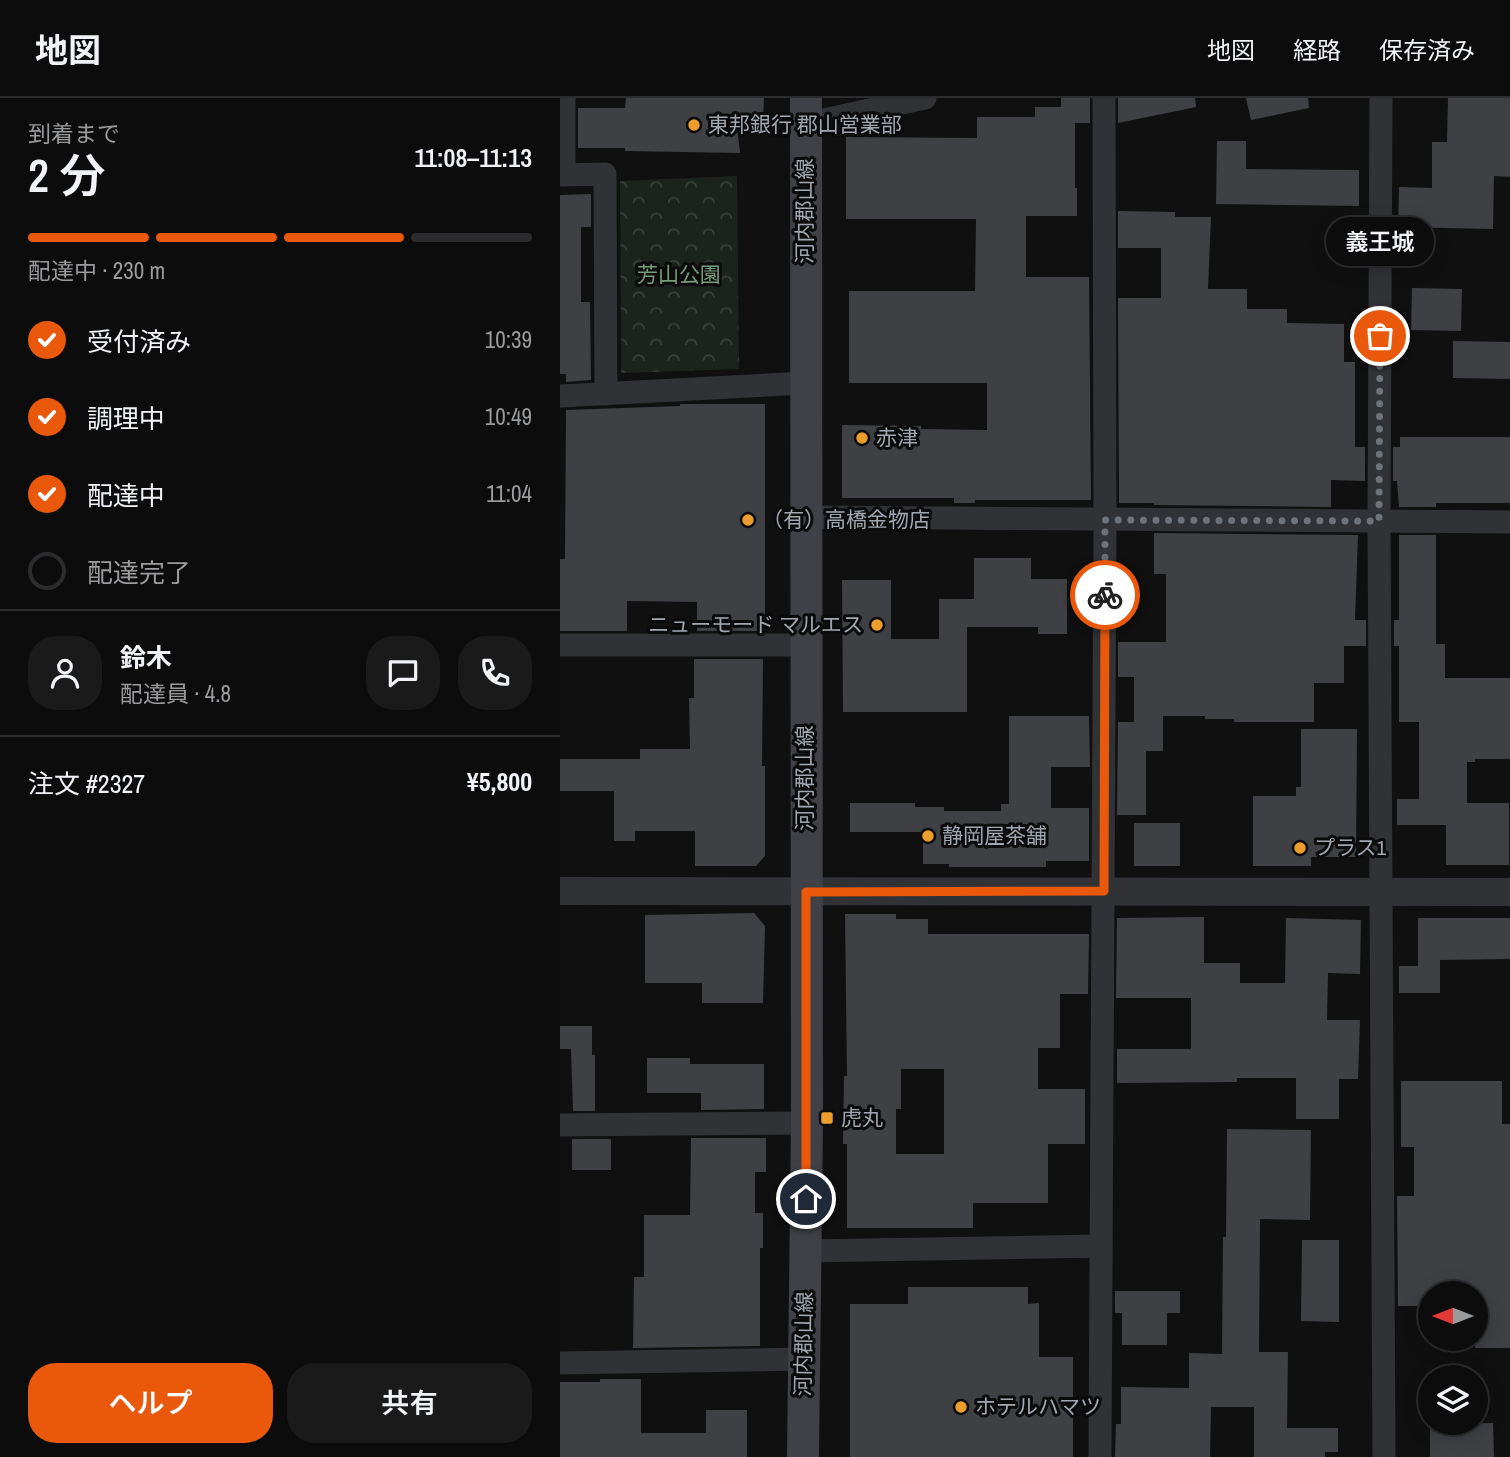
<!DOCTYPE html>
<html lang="ja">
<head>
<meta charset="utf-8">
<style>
	body { margin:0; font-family:"Archivo Narrow","Noto Sans JP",sans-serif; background:#1a1a1b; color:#f1f3f6; height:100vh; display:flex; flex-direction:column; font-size:26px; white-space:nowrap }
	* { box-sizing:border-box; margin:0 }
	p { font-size:23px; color:#9a9b9d }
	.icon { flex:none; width:38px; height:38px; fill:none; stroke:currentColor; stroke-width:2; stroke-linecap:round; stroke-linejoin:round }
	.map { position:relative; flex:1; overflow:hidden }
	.details { display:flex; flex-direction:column; background:#0c0c0d; width:560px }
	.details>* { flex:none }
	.needle { width:46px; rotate:270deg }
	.buttons { position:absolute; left:858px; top:1183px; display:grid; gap:14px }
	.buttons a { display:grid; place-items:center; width:70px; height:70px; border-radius:50%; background:#0c0c0d; box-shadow:0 4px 18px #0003,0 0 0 2px #2c2c2e; font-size:35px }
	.pin { position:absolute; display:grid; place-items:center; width:60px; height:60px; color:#fff; margin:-30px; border:4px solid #fff; border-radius:50%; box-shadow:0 2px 7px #0007 }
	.courier { position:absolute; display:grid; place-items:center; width:70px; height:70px; margin:-35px; border:5px solid #ea580c; border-radius:50%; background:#fff; color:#222; box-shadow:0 2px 9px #0007 }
	.bubble { position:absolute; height:49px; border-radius:24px; background:#0c0c0d; box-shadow:0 4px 18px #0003,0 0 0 2px #2c2c2e; font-size:23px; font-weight:600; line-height:49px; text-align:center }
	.summary em { font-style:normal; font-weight:600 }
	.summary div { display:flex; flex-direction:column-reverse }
	.summary { display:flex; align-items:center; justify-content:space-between; height:119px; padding:0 28px }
	h1 { font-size:46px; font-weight:600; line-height:52px }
	.bar { display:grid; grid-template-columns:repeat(4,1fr); gap:10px 7px; align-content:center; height:84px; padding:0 28px }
	.bar i { height:9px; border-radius:5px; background:#2c2c2e }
	.bar .active { background:#ea580c }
	.bar p { grid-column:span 4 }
	.line { display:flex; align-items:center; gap:18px; padding:0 28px; border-top:2px solid #2c2c2e }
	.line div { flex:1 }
	.round { display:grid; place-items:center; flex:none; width:74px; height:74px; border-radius:28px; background:#1a1a1b }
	ol { padding:0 28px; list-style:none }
	li { display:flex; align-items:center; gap:21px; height:77px }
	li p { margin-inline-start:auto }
	li .icon { padding:7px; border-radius:50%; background:#ea580c; color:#fff; stroke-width:4 }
	li:last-child { color:#9a9b9d }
	li i { width:38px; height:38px; border:4px solid #2c2c2e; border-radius:50% }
	.cta { display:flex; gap:14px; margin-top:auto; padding:14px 28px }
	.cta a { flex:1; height:80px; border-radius:28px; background:#ea580c; color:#fff; font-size:28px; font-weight:600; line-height:80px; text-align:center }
	.cta a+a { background:#1a1a1b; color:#f1f3f6 }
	header { display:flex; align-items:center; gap:42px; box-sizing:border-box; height:98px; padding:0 35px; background:#0c0c0d; border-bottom:2px solid #2c2c2e }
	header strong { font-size:33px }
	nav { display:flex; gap:38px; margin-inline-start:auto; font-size:24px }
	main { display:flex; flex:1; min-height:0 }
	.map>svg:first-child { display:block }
</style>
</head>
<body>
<header>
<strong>地図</strong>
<nav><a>地図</a><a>経路</a><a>保存済み</a></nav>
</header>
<main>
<section class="details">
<div class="summary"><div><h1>2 分</h1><p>到着まで</p></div><em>11:08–11:13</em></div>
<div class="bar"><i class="active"></i><i class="active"></i><i class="active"></i><i></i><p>配達中 · 230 m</p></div>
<ol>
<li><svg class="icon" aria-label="check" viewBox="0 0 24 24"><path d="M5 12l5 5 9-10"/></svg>受付済み<p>10:39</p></li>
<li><svg class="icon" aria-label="check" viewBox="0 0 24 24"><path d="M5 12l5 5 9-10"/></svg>調理中<p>10:49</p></li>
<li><svg class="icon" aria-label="check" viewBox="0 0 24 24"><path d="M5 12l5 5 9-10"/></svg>配達中<p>11:04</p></li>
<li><i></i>配達完了</li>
</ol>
<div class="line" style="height:126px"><a class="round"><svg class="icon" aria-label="person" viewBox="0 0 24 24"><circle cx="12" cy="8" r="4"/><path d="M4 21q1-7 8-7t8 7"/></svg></a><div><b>鈴木</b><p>配達員 · 4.8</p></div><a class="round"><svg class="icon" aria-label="chat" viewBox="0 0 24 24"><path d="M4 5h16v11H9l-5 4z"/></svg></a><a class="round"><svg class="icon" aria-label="phone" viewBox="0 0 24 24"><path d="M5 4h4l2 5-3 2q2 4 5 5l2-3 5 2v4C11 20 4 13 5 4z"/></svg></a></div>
<div class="line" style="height:91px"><div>注文 #2327</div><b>¥5,800</b></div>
<div class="cta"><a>ヘルプ</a><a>共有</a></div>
</section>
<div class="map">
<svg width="950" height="1359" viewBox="0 0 950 1359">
	<defs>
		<pattern id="park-crowns" width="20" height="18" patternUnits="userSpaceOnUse" patternTransform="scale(1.75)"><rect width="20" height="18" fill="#1c231c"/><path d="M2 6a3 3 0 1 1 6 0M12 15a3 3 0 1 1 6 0" fill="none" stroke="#3a403b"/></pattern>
	</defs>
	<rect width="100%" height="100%" fill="#101011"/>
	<path fill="url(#park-crowns)" d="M177 78 179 271 61 275 60 83Z"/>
	<g fill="#3e4044" fill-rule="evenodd">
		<path d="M66 0H204L203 22 177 28 180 55 65 53V50H18V10H65Z"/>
		<path d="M501 0H530V25H515V90H517V118H466V179H529L531 402H415V405H394V400H282V327L361 328V331L427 332V285H289V193H415L416 121H286V39L417 40V19H475V9H501Z"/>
		<path d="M558 0H635L636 9 558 25Z"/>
		<path d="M686 0H748L749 10 691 22Z"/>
		<path d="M888 0H950V79L934 78 933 131 838 129 839 89 872 90V44H887Z"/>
		<path d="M657 43H686V71L799 72V108L656 106Z"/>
		<path d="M31 96V129H21V204H30L31 282 6 284V276H0V97Z"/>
		<path d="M558 113 615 114V119H651L648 191H687V211H727V225L784 226V264H795V349H805V383L771 382V409L594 407V405H559L558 200H601V150H558Z"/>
		<path d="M852 190 902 191 901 233 851 232Z"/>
		<path d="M893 243 950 244V281L893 280Z"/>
		<path d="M120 306H205V533H137V504L67 503V533H0V461H5L6 312 120 308Z"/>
		<path d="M840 339H950V405H876V409H839L837 383H833V349H840Z"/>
		<path d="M594 435 798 437 795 522H806V548H784V585H754V624H674V621H645V618H603V653H586V717H557L558 624H574V579H558V544H606V476H594Z"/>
		<path d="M839 437H876V546H885V580H950V661H915V664H907V705H949V767H886V727H837V701H859V624H839V548H834V522H839Z"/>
		<path d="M414 460H471V481H507V536H478V529H407V614H283L282 482H331V541H379V501H414Z"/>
		<path d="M134 561H203L202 668H205V758L196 768H135V733H75V743H54V693H0V661H80V651H130L129 600H134Z"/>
		<path d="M449 618H529L530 669H491V710H529V763H486V769H389V766H363V734H290V705H355V709H384V713H441V706H449Z"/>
		<path d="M741 631H797L796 759H751V768H693V698H736V689H741Z"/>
		<rect x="574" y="725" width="46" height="43"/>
		<path d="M194 815 205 828 203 905H142V885H85V817Z"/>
		<path d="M285 816H336V821H368V836H529L528 896H500V950H478V991H525V1046H488V1105H413V1130H287V1046H283L284 978H287ZM341 971H384V1056H336V1011H341Z"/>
		<path d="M644 819V865H680V885H725L726 820 801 822 800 876 768 875 767 922H800L798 981H779V1021H736V980H677V984L557 985V951H631V900H556L557 820Z"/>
		<path d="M858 820H950V861L880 862V895H839V868H858Z"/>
		<path d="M0 928H32V957H35V1013H13L11 951H0Z"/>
		<path d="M87 960H130V966H204V1011L141 1012V995H87Z"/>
		<path d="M841 983H942V1026H950V1250H915V1195H870V1208H838L837 1098H854V1049H841Z"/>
		<path d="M667 1031 751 1032 750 1122 700 1121 699 1254H728L727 1330H778V1354H765V1359H694V1309H651L650 1359H555L556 1326H561V1289L629 1290V1255L662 1256 663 1139H666Z"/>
		<path d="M131 1040H206V1074H195V1115H203V1150H200V1248L73 1250 74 1179H84V1117H130Z"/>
		<rect x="12" y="1041" width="39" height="31"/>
		<path d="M742 1142H779V1224L741 1223Z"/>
		<path d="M348 1189H468V1206L479 1205V1259H513V1359H290V1206H348Z"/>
		<path d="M555 1193H620V1215H607V1247H562V1215H555Z"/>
		<path d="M40 1281H81V1335H146V1312H187V1359H0V1284H40Z"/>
		<path d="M933 1325 934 1359H870V1326Z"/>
	</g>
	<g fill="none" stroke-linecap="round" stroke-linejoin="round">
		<g stroke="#313236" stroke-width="23">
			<path d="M4 0V77"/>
			<path d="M821 0 819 423 824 1359"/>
			<path d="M245 26 365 0"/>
			<path d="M0 77 45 76 46 296"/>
			<path d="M0 298 245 285"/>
			<path d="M246 419 950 424"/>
			<path d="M0 547H245"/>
			<path d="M0 1027 247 1025"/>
			<path d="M245 1153 540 1148"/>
			<path d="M0 1265 243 1261"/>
			<path d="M540 1359 545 422 544 0"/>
		</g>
		<path stroke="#313236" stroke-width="28" d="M0 793 950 794"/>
		<path stroke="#3f4146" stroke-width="32" d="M243 1359 247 1025 246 0"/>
	</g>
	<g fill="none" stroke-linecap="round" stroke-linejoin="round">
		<path stroke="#6e7279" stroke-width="7" stroke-dasharray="0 12.6" d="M545 497V422L819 423 820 238"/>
		<path stroke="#ea580c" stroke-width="9" d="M246 1101V794L544 793 545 497"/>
	</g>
	<g fill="#ec9e2c" stroke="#0b0b0c" stroke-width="2.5">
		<circle cx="134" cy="27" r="7"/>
		<circle cx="302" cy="340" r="7"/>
		<circle cx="188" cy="422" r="7"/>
		<circle cx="317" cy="527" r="7"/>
		<circle cx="368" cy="738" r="7"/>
		<circle cx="740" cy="750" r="7"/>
		<rect x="260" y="1013" width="14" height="14" rx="3.5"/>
		<circle cx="401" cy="1309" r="7"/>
	</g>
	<g text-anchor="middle" stroke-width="6" stroke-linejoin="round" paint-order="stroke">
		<g font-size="21" fill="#a1a7b1" stroke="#0b0b0c" text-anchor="start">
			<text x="148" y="34">東邦銀行 郡山営業部</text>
			<text x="316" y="347">赤津</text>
			<text x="202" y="429">（有）高橋金物店</text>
			<text x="303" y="534" text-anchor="end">ニューモード マルエス</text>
			<text x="382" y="745">静岡屋茶舗</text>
			<text x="754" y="757">プラス1</text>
			<text x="281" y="1027">虎丸</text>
			<text x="415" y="1316">ホテルハマツ</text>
		</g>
		<g font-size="21" fill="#a1a7b1" stroke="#0b0b0c">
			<text transform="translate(245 113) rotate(-90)" y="7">河内郡山線</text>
			<text transform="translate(245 680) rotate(-90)" y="7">河内郡山線</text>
			<text transform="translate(244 1246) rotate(-89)" y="7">河内郡山線</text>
		</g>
		<g font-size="21" fill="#789c78" stroke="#0b0b0c">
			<text x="119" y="184">芳山公園</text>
		</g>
	</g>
</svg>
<div class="buttons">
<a><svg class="needle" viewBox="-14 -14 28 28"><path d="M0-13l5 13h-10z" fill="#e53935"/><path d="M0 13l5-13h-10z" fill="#9a9b9d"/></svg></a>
<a><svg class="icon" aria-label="layers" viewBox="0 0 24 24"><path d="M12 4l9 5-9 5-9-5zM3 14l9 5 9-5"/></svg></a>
</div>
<div class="pin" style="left:820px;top:238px;background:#ea580c"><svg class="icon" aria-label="bag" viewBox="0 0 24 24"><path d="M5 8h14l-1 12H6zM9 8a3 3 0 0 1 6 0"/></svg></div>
<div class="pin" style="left:246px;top:1101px;background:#1f2937"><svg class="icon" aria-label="home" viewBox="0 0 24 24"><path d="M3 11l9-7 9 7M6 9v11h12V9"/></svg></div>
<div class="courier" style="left:545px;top:497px"><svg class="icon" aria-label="bike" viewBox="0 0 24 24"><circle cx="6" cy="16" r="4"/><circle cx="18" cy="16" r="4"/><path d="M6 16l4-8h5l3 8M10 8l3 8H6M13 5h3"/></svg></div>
<div class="bubble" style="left:766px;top:119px;width:108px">義王城</div>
</div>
</main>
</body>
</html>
